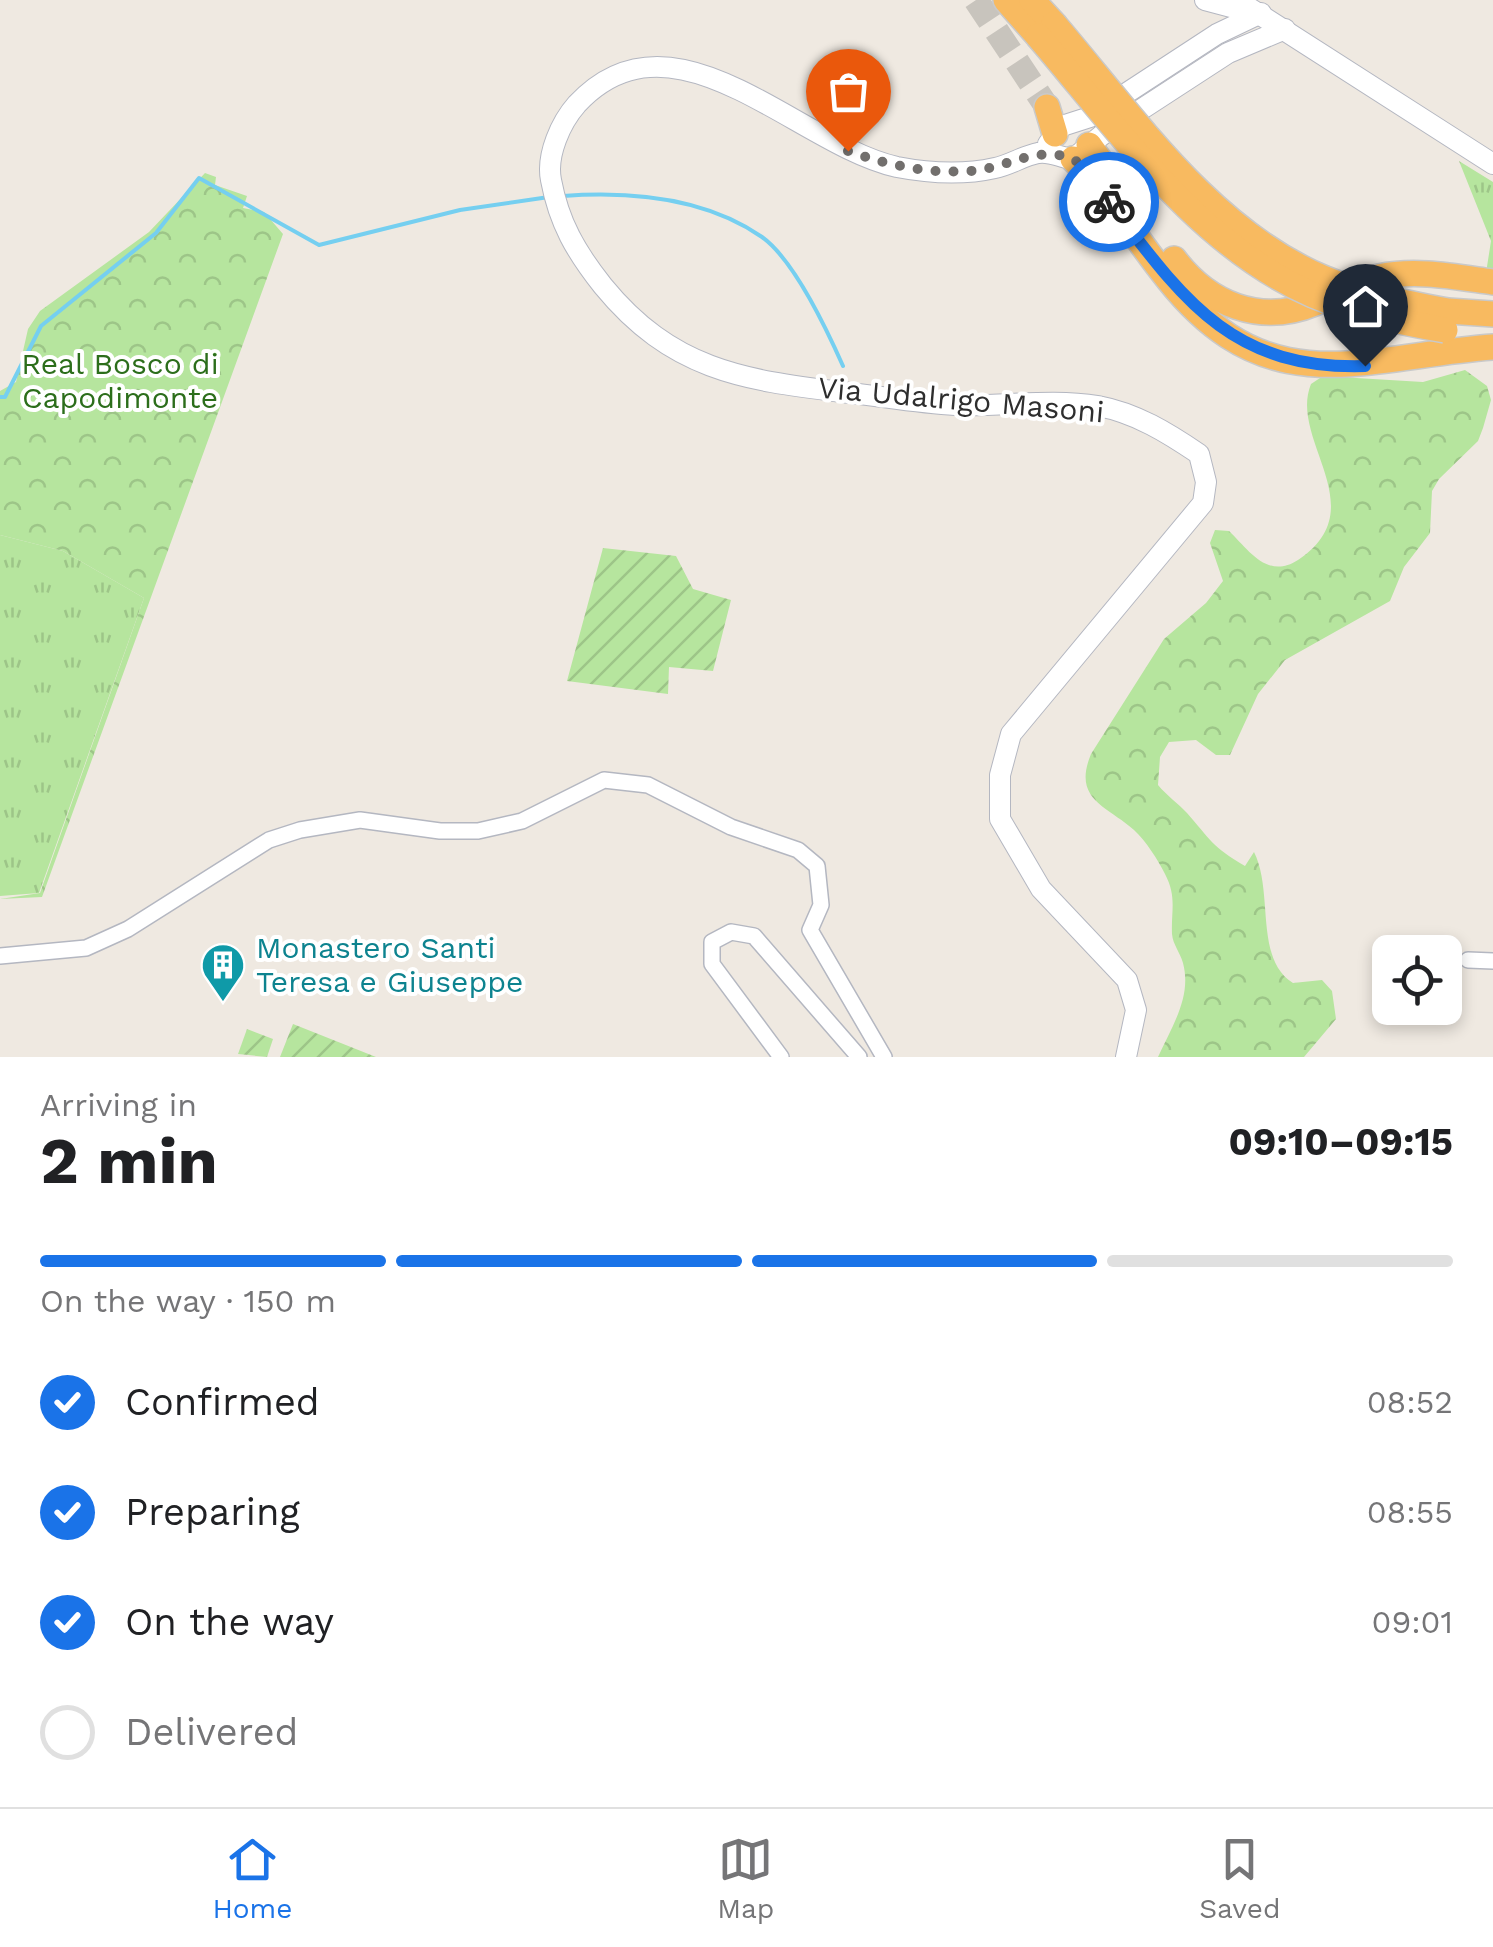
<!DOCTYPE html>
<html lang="en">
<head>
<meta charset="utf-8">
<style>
	body { margin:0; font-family:"Work Sans",sans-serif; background:#f2f2f2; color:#202124; height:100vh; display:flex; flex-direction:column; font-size:38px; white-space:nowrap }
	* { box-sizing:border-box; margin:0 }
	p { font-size:32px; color:#757577 }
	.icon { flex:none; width:55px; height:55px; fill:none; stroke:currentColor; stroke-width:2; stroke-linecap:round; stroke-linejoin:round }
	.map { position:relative; height:1057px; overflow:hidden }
	.drawer { display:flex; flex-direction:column; background:#fff; flex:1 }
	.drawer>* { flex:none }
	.controls { position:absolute; left:1372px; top:935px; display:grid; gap:20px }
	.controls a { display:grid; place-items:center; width:90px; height:90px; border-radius:15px; background:#fff; box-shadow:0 5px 15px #0003; font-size:50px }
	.pin { position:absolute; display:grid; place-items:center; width:85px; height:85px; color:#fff; margin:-102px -42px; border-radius:50% 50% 50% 0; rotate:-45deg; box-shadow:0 0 10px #0007 }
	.pin .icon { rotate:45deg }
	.courier { position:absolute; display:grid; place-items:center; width:100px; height:100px; margin:-50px; border:8px solid #1a73e8; border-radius:50%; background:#fff; color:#222; box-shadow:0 2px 12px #0007 }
	.head em { font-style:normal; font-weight:700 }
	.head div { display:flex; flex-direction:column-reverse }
	.head { display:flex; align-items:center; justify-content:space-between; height:170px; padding:0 40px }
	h1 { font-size:65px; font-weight:700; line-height:75px }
	.bar { display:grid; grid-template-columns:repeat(4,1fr); gap:15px 10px; align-content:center; height:120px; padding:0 40px }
	.bar i { height:12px; border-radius:8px; background:#e0e0e0 }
	.bar .selected { background:#1a73e8 }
	.bar p { grid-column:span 4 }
	ol { padding:0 40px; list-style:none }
	li { display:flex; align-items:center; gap:30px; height:110px }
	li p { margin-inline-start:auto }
	li .icon { padding:10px; border-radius:50%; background:#1a73e8; color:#fff; stroke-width:4 }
	li:last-child { color:#757577 }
	li i { width:55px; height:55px; border:5px solid #e0e0e0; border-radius:50% }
	.menu { display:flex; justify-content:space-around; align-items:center; height:140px; border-top:2px solid #e0e0e0; background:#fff; font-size:28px; color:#757577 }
	.menu a { display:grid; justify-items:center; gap:5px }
	.menu .selected { color:#1a73e8 }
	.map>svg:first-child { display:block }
</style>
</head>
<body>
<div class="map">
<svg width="1493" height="1057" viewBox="0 0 1493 1057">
	<defs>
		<pattern id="grass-tufts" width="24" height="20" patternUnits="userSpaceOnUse" patternTransform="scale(2.5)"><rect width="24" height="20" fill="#b6e59e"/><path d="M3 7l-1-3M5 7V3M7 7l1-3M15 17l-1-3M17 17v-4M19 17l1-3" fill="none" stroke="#9dc588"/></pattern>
		<pattern id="forest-crowns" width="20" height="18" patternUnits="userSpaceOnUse" patternTransform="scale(2.5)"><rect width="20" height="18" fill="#b6e59e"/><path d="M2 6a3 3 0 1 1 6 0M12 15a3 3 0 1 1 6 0" fill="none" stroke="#9dc588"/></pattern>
		<pattern id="garden-furrows" width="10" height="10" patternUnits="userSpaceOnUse" patternTransform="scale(2.5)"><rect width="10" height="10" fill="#b6e59e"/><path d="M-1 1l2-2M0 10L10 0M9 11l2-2" fill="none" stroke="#9dc588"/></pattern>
	</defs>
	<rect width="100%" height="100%" fill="#efe9e1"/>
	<g fill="url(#grass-tufts)">
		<path d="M1459 161 1493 182V274L1486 273 1491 241Z"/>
		<path d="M0 535 63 551 144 598 39 893 0 896Z"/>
	</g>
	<g fill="url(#forest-crowns)">
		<path d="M205 173 216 177 215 185 247 196 243 208 264 212 283 234 42 897 0 899 40 893 144 598 63 551 0 535V391L16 382 28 329 40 311 149 232Z"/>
		<path d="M1465 370 1487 386 1491 400 1483 428 1478 441 1439 479 1432 491 1430 533 1404 567 1390 601 1285 660 1258 694 1230 755H1216L1196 740 1169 742 1160 757 1158 785C1167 796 1178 803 1187 813 1210 839 1212 847 1245 866L1254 852C1274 892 1254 959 1293 983L1322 980 1332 991 1336 1019 1304 1057H1158C1172 1026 1192 997 1183 963 1180 952 1173 945 1172 934 1171 910 1177 897 1165 874 1158 860 1146 841 1134 830 1107 806 1072 800 1091 754L1164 639 1206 603 1223 581 1210 543 1215 530 1229 531C1249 550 1267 580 1298 560 1376 508 1288 440 1311 384L1323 376 1423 382Z"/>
	</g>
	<g fill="url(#garden-furrows)">
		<path d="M603 548 676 556 693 589 731 600 713 671 669 667 668 694 567 681Z"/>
		<path d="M293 1024 376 1057H280Z"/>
		<path d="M247 1029 273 1039 267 1057 238 1054Z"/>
	</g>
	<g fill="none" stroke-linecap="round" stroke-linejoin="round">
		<g stroke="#75cff0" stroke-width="4">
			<path d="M563 196C631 191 704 197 762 237 794 260 827 330 843 366"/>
			<path d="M0 397H5L41 326 156 233 199 178 319 245 460 210 549 197"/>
		</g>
		<path stroke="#c8c4bd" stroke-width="25" stroke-dasharray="25 12" stroke-linecap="butt" d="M976 0 1047 107"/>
		<g stroke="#b4b7c1" stroke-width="18">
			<g id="minor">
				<path d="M0 956 86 948 128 929 269 840 300 830 360 820 440 831H478L522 821 604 780 648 785 731 827 798 850 817 866 821 905 810 930 884 1057"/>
				<path d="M1468 960 1493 961"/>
				<path d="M781 1057 712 964V942L731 932 754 936 859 1057"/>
			</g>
		</g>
		<g stroke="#b4b7c1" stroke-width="22">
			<g id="tertiary">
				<path d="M1205 0 1254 13"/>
				<path d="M1237 0 1493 164"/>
				<path d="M1048 144 1062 126 1090 117 1217 34 1261 13"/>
				<path d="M1126 1057 1136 1010 1127 980 1041 889 1000 819V775L1011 734 1203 503 1206 482 1199 454C1168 433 1136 413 1098 406 1049 398 1003 407 955 405 917 403 880 396 842 392 741 380 671 369 603 286 576 252 559 223 551 180 546 155 561 122 577 104 674 0 797 145 897 167 928 173 964 175 995 168 1010 165 1023 156 1038 153 1052 151 1060 158 1073 159L1102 135 1228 53 1285 29"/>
			</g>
		</g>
		<g stroke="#c9c9c9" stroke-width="28">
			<g id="trunk">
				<path d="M1006 0 1038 36"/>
				<path d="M1032 0 1054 24"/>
				<path d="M1047 107 1055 134"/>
				<path d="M1089 145 1116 183"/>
				<path d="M1073 159C1110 194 1137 241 1169 280 1269 405 1361 357 1493 347"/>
				<path d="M1174 259C1208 304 1260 326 1315 303 1336 294 1356 282 1379 277 1416 269 1456 277 1493 282"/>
				<path d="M1448 311 1493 314"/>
			</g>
		</g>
		<use href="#minor" stroke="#fff" stroke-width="15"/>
		<use href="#tertiary" stroke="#fff" stroke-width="20"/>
		<use href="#trunk" stroke="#f8ba60" stroke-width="25"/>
		<g stroke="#c9c9c9" stroke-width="28" stroke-linecap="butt">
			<g id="trunk-bridge">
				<path d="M1054 24C1132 115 1209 230 1323 278 1364 295 1404 303 1448 311"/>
				<path d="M1038 36C1118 129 1198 245 1313 295 1356 313 1400 322 1445 330"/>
			</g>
		</g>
		<use href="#trunk-bridge" stroke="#f8ba60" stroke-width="25"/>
	</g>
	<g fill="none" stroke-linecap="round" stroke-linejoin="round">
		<path stroke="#726f6d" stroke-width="10" stroke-dasharray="0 18" d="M848 151C888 165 927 174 970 171 1006 169 1040 143 1074 160 1087 167 1100 190 1109 202"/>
		<path stroke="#1a73e8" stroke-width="12" d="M1109 202C1183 299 1231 370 1365 366"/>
	</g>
	<defs>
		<g id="building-pin" transform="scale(2.25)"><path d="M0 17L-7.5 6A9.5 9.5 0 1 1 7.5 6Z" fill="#0f9aa8" stroke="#fff"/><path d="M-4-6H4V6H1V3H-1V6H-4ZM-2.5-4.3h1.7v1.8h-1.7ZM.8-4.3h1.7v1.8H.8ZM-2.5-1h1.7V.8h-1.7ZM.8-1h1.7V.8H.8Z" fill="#fff"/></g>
	</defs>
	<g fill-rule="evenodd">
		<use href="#building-pin" x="223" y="965"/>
	</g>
	<g text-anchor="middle" stroke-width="8" stroke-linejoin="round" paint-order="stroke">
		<g font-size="30" fill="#2c6e1b" stroke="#fff">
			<text x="120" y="374">Real Bosco di<tspan x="120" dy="34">Capodimonte</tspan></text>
		</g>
		<g font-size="30" fill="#2e2e2e" stroke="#fff">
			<text transform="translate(961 400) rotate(5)" y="10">Via Udalrigo Masoni</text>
		</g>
		<g font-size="30" fill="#0d838f" stroke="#fff" text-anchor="start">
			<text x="256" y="958">Monastero Santi<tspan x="256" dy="34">Teresa e Giuseppe</tspan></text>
		</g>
	</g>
</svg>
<div class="controls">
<a><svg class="icon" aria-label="locate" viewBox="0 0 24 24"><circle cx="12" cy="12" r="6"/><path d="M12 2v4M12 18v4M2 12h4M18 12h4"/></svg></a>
</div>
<div class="pin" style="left:848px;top:151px;background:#ea580c"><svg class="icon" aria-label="bag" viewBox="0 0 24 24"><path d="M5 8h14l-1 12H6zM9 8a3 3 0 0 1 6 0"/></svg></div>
<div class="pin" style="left:1365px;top:366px;background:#1f2937"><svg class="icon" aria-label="home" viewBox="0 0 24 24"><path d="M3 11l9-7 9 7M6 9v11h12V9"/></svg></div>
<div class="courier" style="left:1109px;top:202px"><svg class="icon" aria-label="bike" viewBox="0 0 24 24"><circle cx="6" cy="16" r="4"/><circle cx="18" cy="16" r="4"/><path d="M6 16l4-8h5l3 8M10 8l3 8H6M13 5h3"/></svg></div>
</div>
<section class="drawer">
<div class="head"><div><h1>2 min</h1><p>Arriving in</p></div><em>09:10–09:15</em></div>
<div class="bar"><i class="selected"></i><i class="selected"></i><i class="selected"></i><i></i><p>On the way · 150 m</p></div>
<ol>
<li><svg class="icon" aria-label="check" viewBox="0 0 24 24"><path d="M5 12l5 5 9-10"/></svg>Confirmed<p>08:52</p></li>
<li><svg class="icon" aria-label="check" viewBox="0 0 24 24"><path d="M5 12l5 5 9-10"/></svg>Preparing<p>08:55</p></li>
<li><svg class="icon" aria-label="check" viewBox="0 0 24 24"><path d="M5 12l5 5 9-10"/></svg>On the way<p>09:01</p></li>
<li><i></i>Delivered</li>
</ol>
</section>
<nav class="menu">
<a class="selected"><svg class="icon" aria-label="home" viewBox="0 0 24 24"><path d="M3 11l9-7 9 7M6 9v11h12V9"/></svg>Home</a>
<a><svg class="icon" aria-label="map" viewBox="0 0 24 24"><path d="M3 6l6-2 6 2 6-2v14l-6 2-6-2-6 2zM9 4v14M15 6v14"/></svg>Map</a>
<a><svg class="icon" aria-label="saved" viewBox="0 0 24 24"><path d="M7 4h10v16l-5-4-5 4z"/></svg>Saved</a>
</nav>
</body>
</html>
